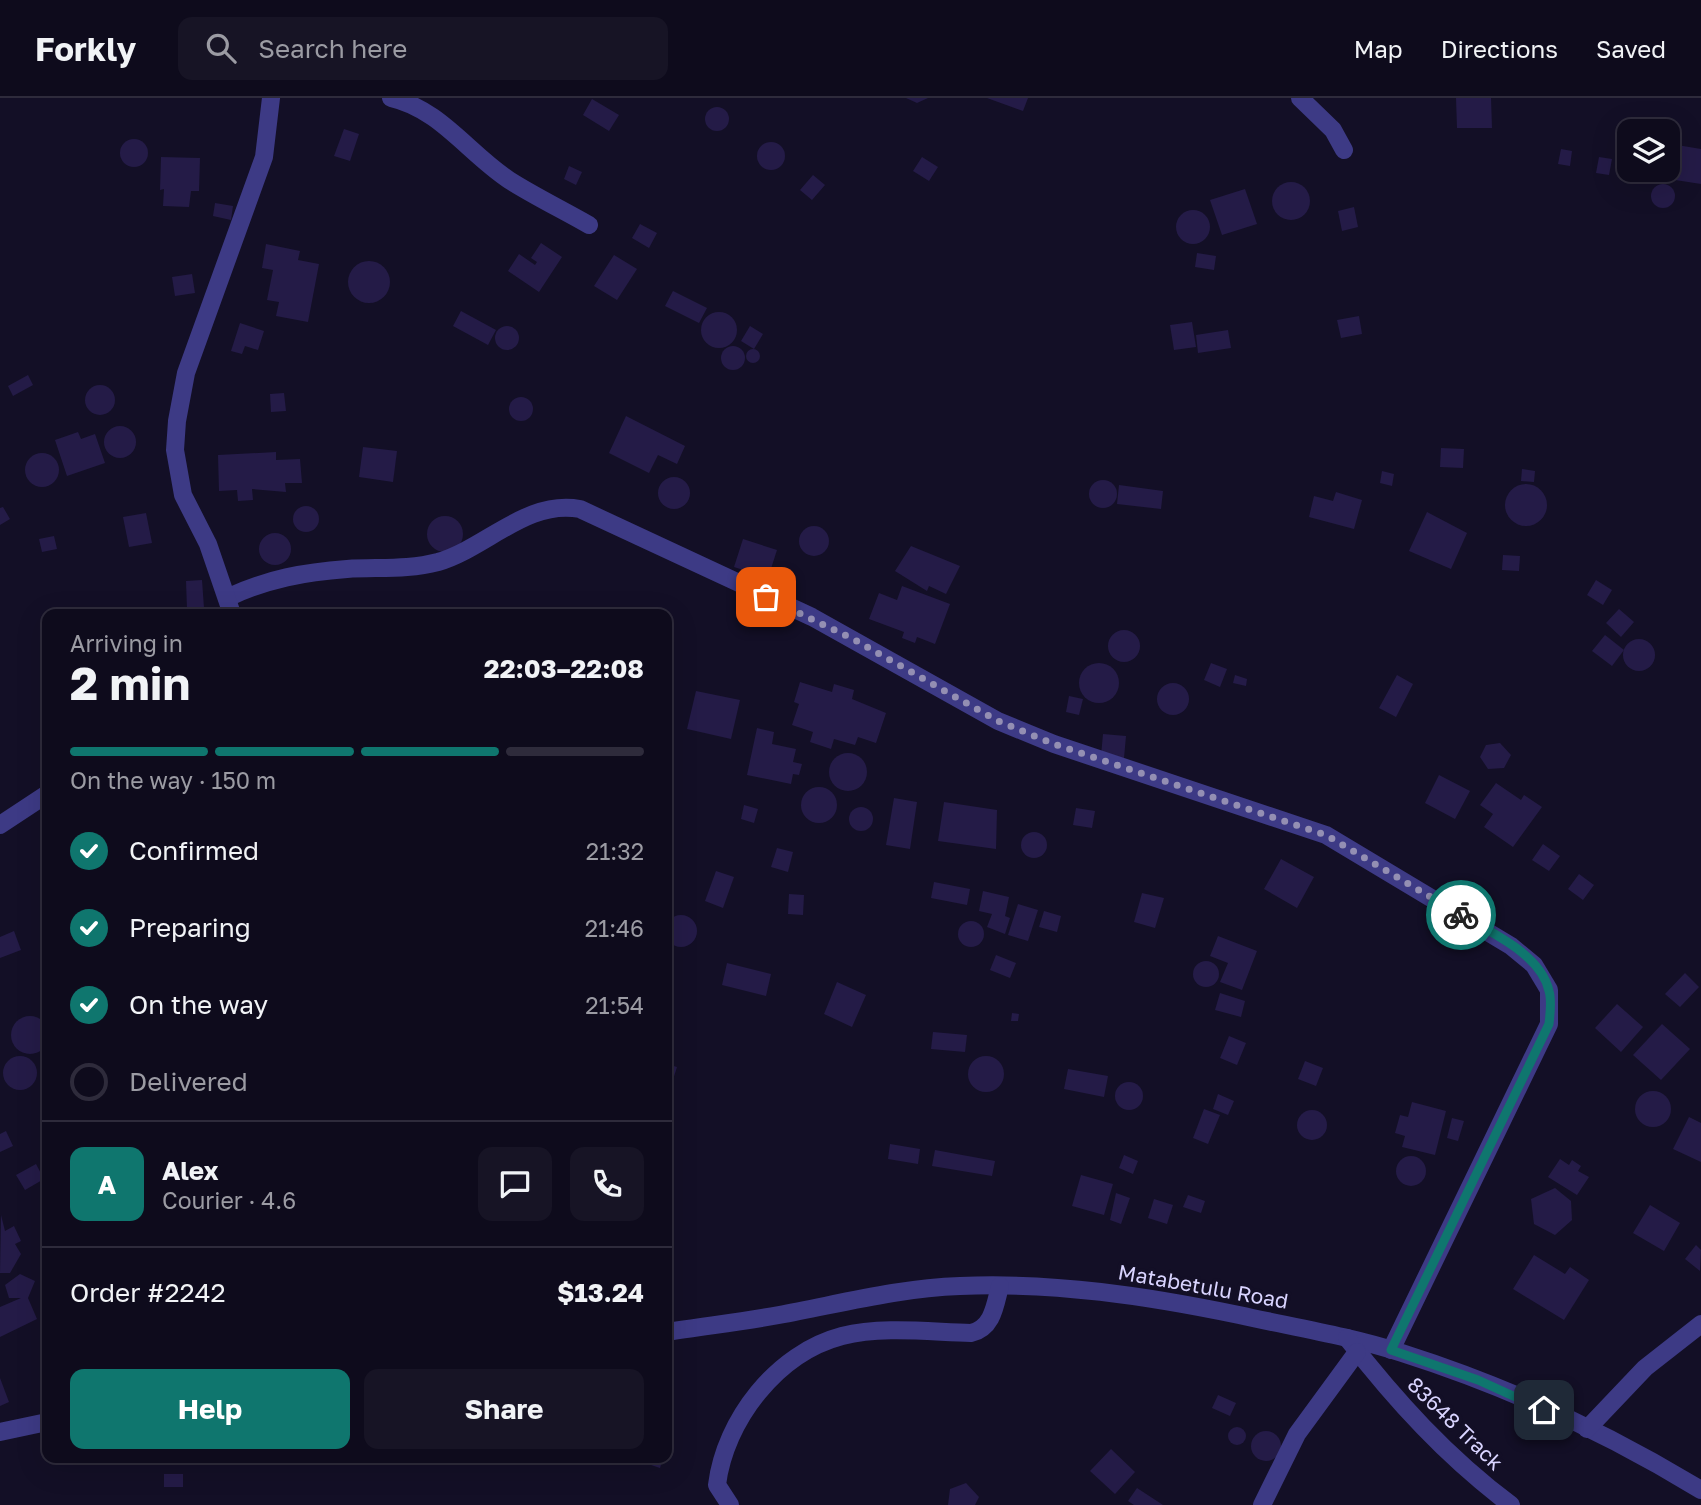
<!DOCTYPE html>
<html lang="en">
<head>
<meta charset="utf-8">
<style>
	body { margin:0; font-family:"Golos Text",sans-serif; background:#171425; color:#f1f3f6; height:100vh; display:flex; flex-direction:column; font-size:26px; white-space:nowrap }
	* { box-sizing:border-box; margin:0 }
	p { font-size:23px; color:#9b9ba3 }
	.icon { flex:none; width:38px; height:38px; fill:none; stroke:currentColor; stroke-width:2; stroke-linecap:round; stroke-linejoin:round }
	.map { position:relative; flex:1; overflow:hidden }
	.side { position:absolute; left:42px; top:511px; width:630px; height:854px; display:flex; flex-direction:column; background:#0e0b1c; border-radius:14px; box-shadow:0 7px 28px #0002,0 0 0 2px #2e2b3b }
	.side>* { flex:none }
	.buttons { position:absolute; left:1617px; top:21px; display:grid; gap:14px }
	.buttons a { display:grid; place-items:center; width:63px; height:63px; border-radius:14px; background:#0e0b1c; box-shadow:0 7px 28px #0002,0 0 0 2px #2e2b3b; font-size:35px }
	.pin { position:absolute; display:grid; place-items:center; width:60px; height:60px; color:#fff; margin:-30px; border-radius:14px; box-shadow:0 4px 10px #0006 }
	.courier { position:absolute; display:grid; place-items:center; width:70px; height:70px; margin:-35px; border:5px solid #0f766e; border-radius:50%; background:#fff; color:#222; box-shadow:0 2px 9px #0007 }
	.headline em { font-style:normal; font-weight:700 }
	.headline div { display:flex; flex-direction:column-reverse }
	.headline { display:flex; align-items:center; justify-content:space-between; height:119px; padding:0 28px }
	h1 { font-size:46px; font-weight:700; line-height:52px }
	.bar { display:grid; grid-template-columns:repeat(4,1fr); gap:10px 7px; align-content:center; height:84px; padding:0 28px }
	.bar i { height:9px; border-radius:5px; background:#2e2b3b }
	.bar .on { background:#0f766e }
	.bar p { grid-column:span 4 }
	.line { display:flex; align-items:center; gap:18px; padding:0 28px; border-top:2px solid #2e2b3b }
	.line div { flex:1 }
	.round { display:grid; place-items:center; flex:none; width:74px; height:74px; border-radius:14px; background:#171425 }
	ol { padding:0 28px; list-style:none }
	li { display:flex; align-items:center; gap:21px; height:77px }
	li p { margin-inline-start:auto }
	li .icon { padding:7px; border-radius:50%; background:#0f766e; color:#fff; stroke-width:4 }
	li:last-child { color:#9b9ba3 }
	li i { width:38px; height:38px; border:4px solid #2e2b3b; border-radius:50% }
	.button { display:flex; gap:14px; margin-top:auto; padding:14px 28px }
	.button a { flex:1; height:80px; border-radius:14px; background:#0f766e; color:#fff; font-size:28px; font-weight:700; line-height:80px; text-align:center }
	.button a+a { background:#171425; color:#f1f3f6 }
	header { display:flex; align-items:center; gap:42px; box-sizing:border-box; height:98px; padding:0 35px; background:#0e0b1c; border-bottom:2px solid #2e2b3b }
	header strong { font-size:33px }
	nav { display:flex; gap:38px; margin-inline-start:auto; font-size:24px }
	.search { width:490px; height:63px; background:#171425; display:flex; align-items:center; gap:18px; box-sizing:border-box; padding:0 24px; border-radius:14px; color:#9b9ba3; font-size:26px }
	.map>svg:first-child { display:block }
</style>
</head>
<body>
<header>
<strong>Forkly</strong>
<div class="search"><svg class="icon" aria-label="search" viewBox="0 0 24 24"><circle cx="10" cy="10" r="6"/><path d="M15 15l6 6"/></svg>Search here</div>
<nav><a>Map</a><a>Directions</a><a>Saved</a></nav>
</header>
<div class="map">
<svg width="1701" height="1407" viewBox="0 0 1701 1407">
	<rect width="100%" height="100%" fill="#130f26"/>
	<g fill="#241b47">
		<path d="M906 0H928L917 5Z"/>
		<path d="M987 0H1028L1023 13Z"/>
		<path d="M1456 0H1491L1492 30H1457Z"/>
		<path d="M592 1 619 17 609 33 583 17Z"/>
		<circle cx="717" cy="21" r="12"/>
		<path d="M344 31 359 36 350 63 334 58Z"/>
		<circle cx="134" cy="55" r="14"/>
		<path d="M1629 42V72H1648L1644 75 1629 74 1620 67 1622 49Z"/>
		<circle cx="771" cy="58" r="14"/>
		<path d="M1677 47 1701 51V86L1656 79 1657 72H1668V58L1675 59Z"/>
		<path d="M1561 51 1572 53 1570 68 1558 66Z"/>
		<path d="M161 59 200 60 199 93H191L189 109 163 108 164 91 160 92Z"/>
		<path d="M922 59 938 69 929 83 913 73Z"/>
		<path d="M1599 59 1612 61 1609 77 1596 75Z"/>
		<path d="M569 68 582 74 576 87 564 81Z"/>
		<path d="M813 77 825 87 812 102 800 92Z"/>
		<circle cx="1291" cy="103" r="19"/>
		<circle cx="1663" cy="98" r="12"/>
		<path d="M1245 91 1257 126 1222 137 1210 102Z"/>
		<path d="M215 105 233 108 231 122 213 118Z"/>
		<path d="M1354 109 1358 129 1342 133 1338 113Z"/>
		<circle cx="1193" cy="129" r="17"/>
		<path d="M640 126 657 135 649 150 632 140Z"/>
		<path d="M541 145 562 159 539 194 508 173 519 156 535 167 537 164 531 160Z"/>
		<path d="M266 146 300 153 298 162 319 166 308 224 276 218 279 204 267 202 273 172 262 170Z"/>
		<path d="M1197 155 1216 158 1214 172 1195 169Z"/>
		<path d="M614 157 637 171 617 202 594 188Z"/>
		<circle cx="369" cy="184" r="21"/>
		<path d="M192 176 195 195 175 198 172 179Z"/>
		<path d="M673 193 707 210 699 225 665 208Z"/>
		<path d="M461 213 496 232 488 247 453 228Z"/>
		<circle cx="719" cy="232" r="18"/>
		<path d="M1359 218 1362 236 1341 240 1337 222Z"/>
		<path d="M1192 224 1196 249 1174 252 1170 227Z"/>
		<path d="M240 225 264 233 258 252 245 248 242 256 231 253Z"/>
		<circle cx="507" cy="240" r="12"/>
		<path d="M750 228 763 236 754 251 741 243Z"/>
		<path d="M1228 232 1231 250 1198 255 1196 237Z"/>
		<circle cx="733" cy="260" r="12"/>
		<circle cx="753" cy="258" r="7"/>
		<path d="M28 277 33 287 13 298 8 288Z"/>
		<circle cx="100" cy="302" r="15"/>
		<path d="M284 295 286 313 271 314 270 296Z"/>
		<circle cx="521" cy="311" r="12"/>
		<path d="M626 318 685 348 677 366 658 357 649 375 609 355Z"/>
		<circle cx="120" cy="344" r="16"/>
		<path d="M78 334 81 341 95 336 105 365 67 378 55 342Z"/>
		<path d="M363 349 397 353 393 384 359 379Z"/>
		<path d="M1441 350 1464 351 1463 370 1440 369Z"/>
		<path d="M276 354V362L300 361 302 385H285L286 394 252 391 253 402 238 403 237 392 219 393 218 357Z"/>
		<circle cx="42" cy="372" r="17"/>
		<path d="M1522 371 1535 373 1534 384 1521 383Z"/>
		<path d="M1382 373 1394 376 1392 388 1380 385Z"/>
		<circle cx="674" cy="395" r="16"/>
		<circle cx="1103" cy="396" r="14"/>
		<circle cx="1526" cy="407" r="21"/>
		<path d="M1119 387 1163 393 1161 411 1117 406Z"/>
		<path d="M1336 394 1362 402 1354 431 1309 419 1314 398 1333 403Z"/>
		<circle cx="306" cy="421" r="13"/>
		<path d="M3 409 10 421 0 427V410Z"/>
		<path d="M1427 414 1467 435 1451 471 1409 453Z"/>
		<path d="M146 415 152 445 129 449 123 419Z"/>
		<circle cx="445" cy="436" r="18"/>
		<circle cx="814" cy="443" r="15"/>
		<circle cx="275" cy="451" r="16"/>
		<path d="M54 438 57 451 42 454 39 441Z"/>
		<path d="M743 441 777 452 768 480 734 469Z"/>
		<path d="M911 448 960 468 946 496 929 488 927 493 895 473Z"/>
		<path d="M1503 457 1520 458 1519 473 1502 472Z"/>
		<path d="M202 482 204 510 187 511 186 483Z"/>
		<path d="M1596 482 1612 492 1603 507 1587 497Z"/>
		<path d="M902 488 950 506 935 546 917 539 915 545 902 540 904 534 869 521 879 495 897 502Z"/>
		<path d="M1619 511 1634 524 1621 539 1606 525Z"/>
		<circle cx="1124" cy="548" r="16"/>
		<path d="M1605 537 1624 552 1612 568 1592 553Z"/>
		<circle cx="1639" cy="557" r="16"/>
		<path d="M1211 565 1227 571 1220 589 1204 582Z"/>
		<circle cx="1099" cy="585" r="20"/>
		<path d="M1235 577 1247 581 1246 588 1233 585Z"/>
		<path d="M1397 577 1413 586 1396 619 1379 610Z"/>
		<path d="M800 584 832 594 834 586 854 592 852 601 886 615 876 645 858 639 855 647 834 641 831 651 810 644 813 634 792 627 799 606 794 604Z"/>
		<circle cx="1173" cy="601" r="16"/>
		<path d="M696 593 740 602 731 641 687 631Z"/>
		<path d="M1069 598 1083 601 1079 617 1066 614Z"/>
		<path d="M757 630 774 634 772 646 796 651 793 664 802 666 799 677 793 676 791 686 747 677Z"/>
		<path d="M1103 636 1126 638 1124 660 1101 658Z"/>
		<path d="M1500 645 1511 657 1504 670 1488 671 1480 659 1486 647Z"/>
		<circle cx="848" cy="674" r="19"/>
		<path d="M1439 677 1470 693 1455 721 1425 705Z"/>
		<path d="M1496 685 1521 702 1524 697 1542 709 1513 749 1484 729 1493 716 1480 707Z"/>
		<circle cx="819" cy="707" r="18"/>
		<path d="M894 700 917 704 910 751 886 747Z"/>
		<path d="M944 704 997 712 996 751 938 743Z"/>
		<path d="M744 707 758 711 754 725 741 721Z"/>
		<circle cx="861" cy="721" r="12"/>
		<path d="M1076 710 1095 713 1092 730 1073 727Z"/>
		<circle cx="1034" cy="747" r="13"/>
		<path d="M1543 746 1560 758 1549 773 1532 762Z"/>
		<path d="M777 750 793 754 788 774 771 769Z"/>
		<path d="M1281 761 1314 779 1297 810 1264 791Z"/>
		<path d="M716 773 734 779 723 810 705 803Z"/>
		<path d="M1579 776 1594 787 1583 802 1568 791Z"/>
		<path d="M934 784 970 791 967 807 931 800Z"/>
		<path d="M983 793 1009 799 1005 818 1010 820 1005 836 987 829 992 816 979 813Z"/>
		<path d="M1142 795 1164 800 1155 830 1134 824Z"/>
		<path d="M789 796 804 797 803 817 788 816Z"/>
		<path d="M1018 806 1038 812 1028 843 1008 837Z"/>
		<path d="M1044 813 1061 818 1057 834 1039 829Z"/>
		<circle cx="681" cy="833" r="16"/>
		<circle cx="971" cy="836" r="13"/>
		<path d="M14 833 21 852 0 860V839Z"/>
		<path d="M1218 838 1257 853 1242 892 1220 884 1228 865 1210 858Z"/>
		<path d="M996 857 1016 865 1010 880 990 872Z"/>
		<circle cx="1206" cy="876" r="13"/>
		<path d="M727 865 771 876 766 898 722 887Z"/>
		<path d="M1685 875 1699 889 1680 909 1665 896Z"/>
		<path d="M837 884 866 897 852 929 824 916Z"/>
		<path d="M1220 895 1245 903 1241 919 1215 912Z"/>
		<path d="M1617 906 1643 929 1621 954 1595 930Z"/>
		<path d="M1012 915 1019 916 1018 923H1011Z"/>
		<circle cx="30" cy="937" r="19"/>
		<path d="M1662 926 1690 951 1661 982 1633 957Z"/>
		<path d="M933 934 967 937 965 954 931 951Z"/>
		<path d="M1229 938 1246 945 1237 967 1220 960Z"/>
		<circle cx="20" cy="975" r="17"/>
		<circle cx="986" cy="976" r="18"/>
		<path d="M1305 963 1323 970 1316 988 1298 981Z"/>
		<path d="M667 966 677 969 670 991 667 990Z"/>
		<path d="M1068 971 1108 978 1104 999 1064 991Z"/>
		<circle cx="1129" cy="998" r="14"/>
		<circle cx="1653" cy="1011" r="18"/>
		<path d="M1218 996 1234 1003 1228 1017 1213 1011Z"/>
		<path d="M1412 1004 1446 1013 1435 1057 1402 1049 1405 1038 1395 1035 1400 1017 1408 1019Z"/>
		<path d="M1204 1011 1220 1017 1208 1046 1193 1040Z"/>
		<circle cx="1312" cy="1027" r="15"/>
		<path d="M1689 1019 1701 1025V1064L1673 1051Z"/>
		<path d="M1452 1020 1464 1023 1458 1043 1447 1040Z"/>
		<path d="M6 1033 13 1048 0 1054V1036Z"/>
		<path d="M890 1046 920 1051 918 1066 888 1061Z"/>
		<path d="M935 1052 995 1063 992 1078 932 1068Z"/>
		<path d="M1124 1057 1138 1063 1133 1076 1119 1070Z"/>
		<circle cx="1411" cy="1073" r="15"/>
		<path d="M1560 1061 1569 1067 1572 1062 1581 1068 1578 1073 1589 1079 1577 1097 1548 1079Z"/>
		<path d="M36 1066 44 1081 25 1092 16 1077Z"/>
		<path d="M1081 1077 1113 1086 1104 1117 1072 1108Z"/>
		<path d="M1555 1090 1571 1103 1572 1122 1555 1137 1534 1126 1531 1101Z"/>
		<path d="M1116 1095 1130 1100 1121 1126 1110 1122Z"/>
		<path d="M1188 1097 1205 1103 1201 1115 1183 1109Z"/>
		<path d="M1154 1101 1173 1107 1167 1126 1148 1120Z"/>
		<path d="M1650 1107 1680 1125 1664 1153 1633 1135Z"/>
		<path d="M1 1117 5 1133 14 1128 21 1143 15 1146 21 1156 10 1175H0Z"/>
		<path d="M1696 1147 1701 1152 1700 1173 1685 1161Z"/>
		<path d="M1534 1157 1565 1176 1570 1169 1589 1182 1564 1222 1513 1191Z"/>
		<path d="M20 1176 35 1183 28 1200 37 1221 0 1239V1209L21 1200H9L5 1187Z"/>
		<path d="M0 1280 9 1304 0 1308Z"/>
		<path d="M1218 1297 1236 1305 1230 1318 1212 1310Z"/>
		<circle cx="1237" cy="1338" r="9"/>
		<circle cx="1266" cy="1348" r="15"/>
		<path d="M1111 1351 1135 1374 1115 1396 1090 1373Z"/>
		<path d="M640 1360H663L660 1370 639 1363Z"/>
		<rect x="164" y="1376" width="19" height="13"/>
		<path d="M966 1385 979 1399 975 1407H948L950 1391Z"/>
		<path d="M1137 1390 1163 1407H1134L1128 1403Z"/>
	</g>
	<g fill="none" stroke-linecap="round" stroke-linejoin="round">
		<g stroke="#3d3a85" stroke-width="18">
			<path d="M391 0C440 11 468 55 509 82 534 98 563 112 589 127"/>
			<path d="M1300 0 1333 32 1344 52"/>
			<path d="M229 499C267 481 305 474 347 471 378 469 408 472 438 464 486 450 527 401 580 411L812 519 998 623 1054 646 1326 737 1511 848 1534 867 1549 892V926L1391 1252"/>
			<path d="M232 516 208 446 183 397 175 352 177 323 186 275 264 59 271 0"/>
			<path d="M0 727 47 696"/>
			<path d="M667 1234C704 1228 742 1224 779 1217 839 1206 899 1190 960 1188 1055 1184 1147 1198 1239 1217 1293 1229 1349 1238 1402 1255 1506 1288 1609 1336 1701 1392"/>
			<path d="M1347 1240C1396 1303 1447 1359 1511 1407"/>
			<path d="M1587 1331 1645 1270 1701 1226"/>
			<path d="M0 1334 47 1324"/>
			<path d="M730 1407 717 1387C725 1322 777 1255 842 1238 883 1228 929 1234 971 1235 993 1230 995 1207 1000 1188"/>
			<path d="M1262 1407 1297 1336 1357 1254"/>
		</g>
	</g>
	<g fill="none" stroke-linecap="round" stroke-linejoin="round">
		<path stroke="#948fb3" stroke-width="7" stroke-dasharray="0 12.6" d="M766 499 853 541 998 623 1054 646 1326 737 1461 817"/>
		<path stroke="#0f766e" stroke-width="9" d="M1461 817C1490 834 1541 856 1549 893 1552 903 1550 916 1549 926L1391 1252 1478 1282 1544 1312"/>
	</g>
	<g text-anchor="middle" stroke-width="7" stroke-linejoin="round" paint-order="stroke">
		<g font-size="21" fill="#d9d4ff" stroke="#130f26">
			<text transform="translate(1203 1189) rotate(10)" y="7">Matabetulu Road</text>
			<text transform="translate(1455 1326) rotate(44)" y="7">83648 Track</text>
		</g>
	</g>
</svg>
<div class="buttons">
<a><svg class="icon" aria-label="layers" viewBox="0 0 24 24"><path d="M12 4l9 5-9 5-9-5zM3 14l9 5 9-5"/></svg></a>
</div>
<div class="pin" style="left:766px;top:499px;background:#ea580c"><svg class="icon" aria-label="bag" viewBox="0 0 24 24"><path d="M5 8h14l-1 12H6zM9 8a3 3 0 0 1 6 0"/></svg></div>
<div class="pin" style="left:1544px;top:1312px;background:#1f2937"><svg class="icon" aria-label="home" viewBox="0 0 24 24"><path d="M3 11l9-7 9 7M6 9v11h12V9"/></svg></div>
<div class="courier" style="left:1461px;top:817px"><svg class="icon" aria-label="bike" viewBox="0 0 24 24"><circle cx="6" cy="16" r="4"/><circle cx="18" cy="16" r="4"/><path d="M6 16l4-8h5l3 8M10 8l3 8H6M13 5h3"/></svg></div>
<section class="side">
<div class="headline"><div><h1>2 min</h1><p>Arriving in</p></div><em>22:03–22:08</em></div>
<div class="bar"><i class="on"></i><i class="on"></i><i class="on"></i><i></i><p>On the way · 150 m</p></div>
<ol>
<li><svg class="icon" aria-label="check" viewBox="0 0 24 24"><path d="M5 12l5 5 9-10"/></svg>Confirmed<p>21:32</p></li>
<li><svg class="icon" aria-label="check" viewBox="0 0 24 24"><path d="M5 12l5 5 9-10"/></svg>Preparing<p>21:46</p></li>
<li><svg class="icon" aria-label="check" viewBox="0 0 24 24"><path d="M5 12l5 5 9-10"/></svg>On the way<p>21:54</p></li>
<li><i></i>Delivered</li>
</ol>
<div class="line" style="height:126px"><b class="round" style="background:#0f766e;color:#fff">A</b><div><b>Alex</b><p>Courier · 4.6</p></div><a class="round"><svg class="icon" aria-label="chat" viewBox="0 0 24 24"><path d="M4 5h16v11H9l-5 4z"/></svg></a><a class="round"><svg class="icon" aria-label="phone" viewBox="0 0 24 24"><path d="M5 4h4l2 5-3 2q2 4 5 5l2-3 5 2v4C11 20 4 13 5 4z"/></svg></a></div>
<div class="line" style="height:91px"><div>Order #2242</div><b>$13.24</b></div>
<div class="button"><a>Help</a><a>Share</a></div>
</section>
</div>
</body>
</html>
